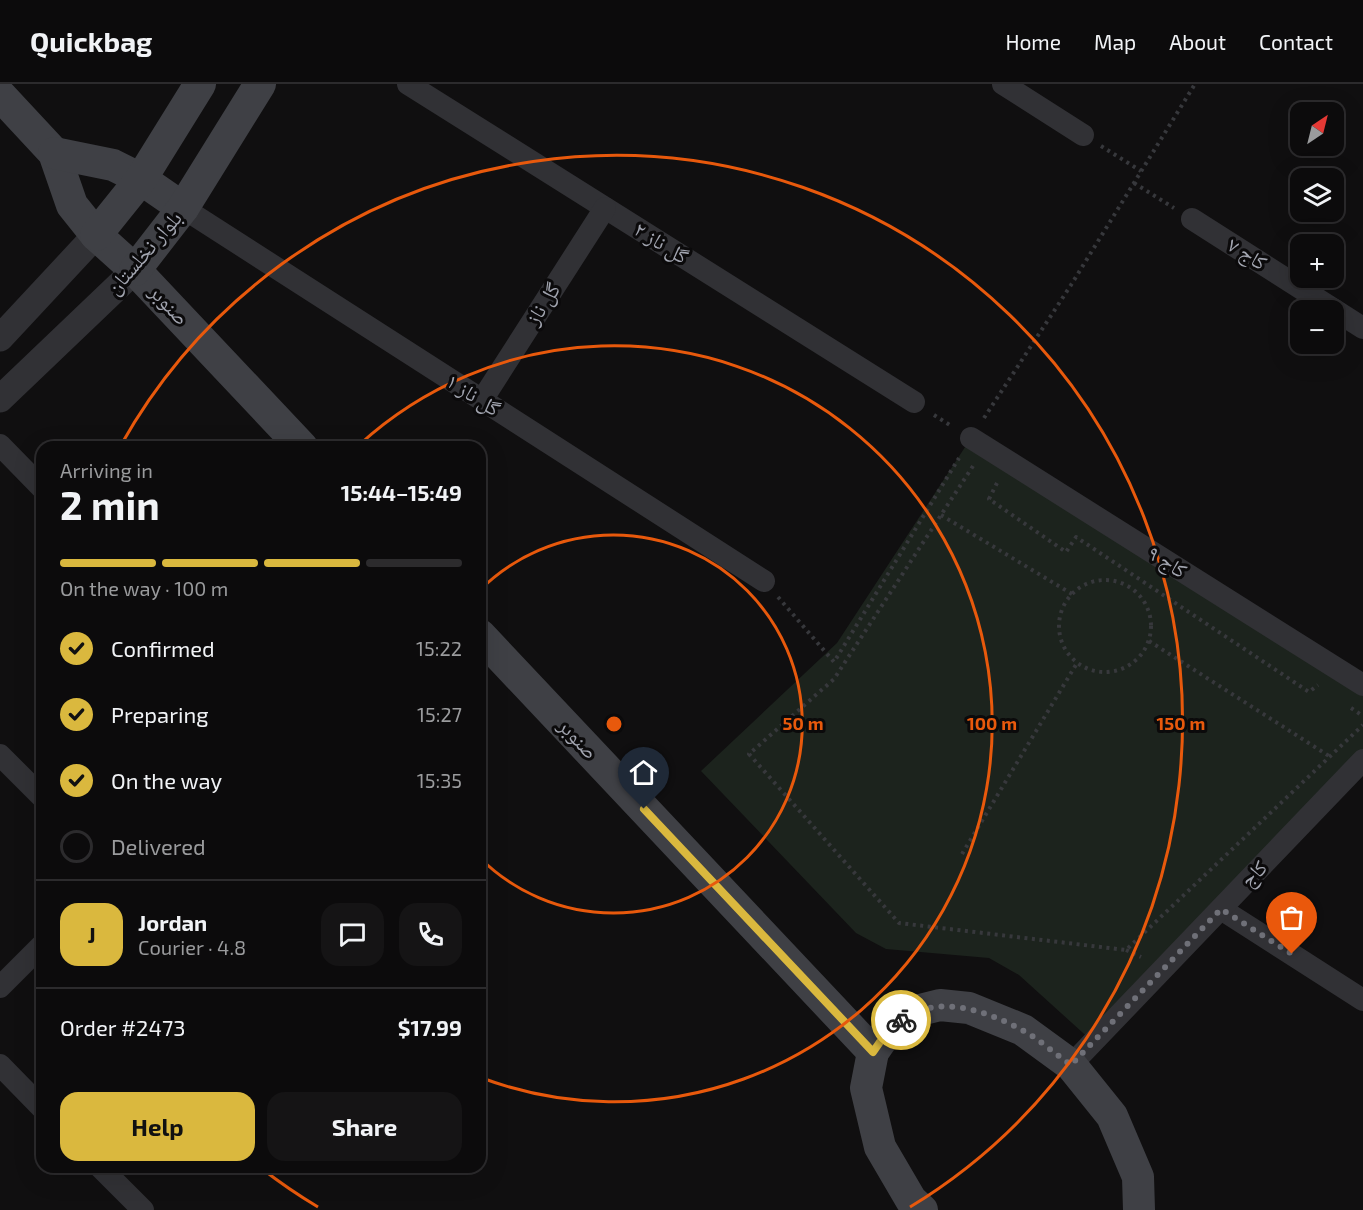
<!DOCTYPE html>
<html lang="en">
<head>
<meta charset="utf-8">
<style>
	body { margin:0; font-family:"Exo 2","Noto Naskh Arabic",sans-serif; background:#151415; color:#f1f3f6; height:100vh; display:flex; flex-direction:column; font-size:22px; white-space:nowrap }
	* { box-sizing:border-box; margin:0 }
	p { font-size:20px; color:#9a9b9d }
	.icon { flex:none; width:33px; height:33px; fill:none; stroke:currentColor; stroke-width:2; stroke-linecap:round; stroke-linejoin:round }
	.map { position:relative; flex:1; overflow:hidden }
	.sheet { position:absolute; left:36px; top:357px; width:450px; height:732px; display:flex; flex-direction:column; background:#0c0b0c; border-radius:18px; box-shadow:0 6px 24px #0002,0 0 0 2px #2c2b2d }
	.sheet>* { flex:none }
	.needle { width:39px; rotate:35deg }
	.tools { position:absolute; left:1290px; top:18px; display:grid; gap:12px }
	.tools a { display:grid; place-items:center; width:54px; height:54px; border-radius:12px; background:#0c0b0c; box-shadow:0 6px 24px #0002,0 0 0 2px #2c2b2d; font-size:30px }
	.pin { position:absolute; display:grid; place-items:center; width:51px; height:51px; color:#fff; margin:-62px -26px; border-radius:50% 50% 50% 0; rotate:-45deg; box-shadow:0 0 6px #0007 }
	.pin .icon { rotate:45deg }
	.courier { position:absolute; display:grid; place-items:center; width:60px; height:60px; margin:-30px; border:4px solid #dab83e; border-radius:50%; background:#fff; color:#222; box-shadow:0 2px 8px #0007 }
	.summary em { font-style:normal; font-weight:700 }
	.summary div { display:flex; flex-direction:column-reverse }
	.summary { display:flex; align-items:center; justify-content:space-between; height:102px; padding:0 24px }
	h1 { font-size:39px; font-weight:700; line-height:45px }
	.bar { display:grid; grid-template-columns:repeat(4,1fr); gap:9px 6px; align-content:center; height:72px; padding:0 24px }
	.bar i { height:8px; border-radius:4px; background:#2c2b2d }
	.bar .current { background:#dab83e }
	.bar p { grid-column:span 4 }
	.line { display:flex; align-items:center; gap:15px; padding:0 24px; border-top:2px solid #2c2b2d }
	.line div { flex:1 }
	.round { display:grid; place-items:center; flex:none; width:63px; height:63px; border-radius:18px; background:#151415 }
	ol { padding:0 24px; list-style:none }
	li { display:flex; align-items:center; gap:18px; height:66px }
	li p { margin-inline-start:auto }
	li .icon { padding:6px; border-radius:50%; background:#dab83e; color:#111; stroke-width:4 }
	li:last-child { color:#9a9b9d }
	li i { width:33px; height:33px; border:3px solid #2c2b2d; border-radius:50% }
	.primary-button { display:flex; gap:12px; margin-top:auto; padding:12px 24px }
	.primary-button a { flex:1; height:69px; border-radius:18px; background:#dab83e; color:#111; font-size:24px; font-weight:700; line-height:69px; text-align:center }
	.primary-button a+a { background:#151415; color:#f1f3f6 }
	header { display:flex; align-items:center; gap:36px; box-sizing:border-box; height:84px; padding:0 30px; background:#0c0b0c; border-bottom:2px solid #2c2b2d }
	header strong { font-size:28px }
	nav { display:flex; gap:33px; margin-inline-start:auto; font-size:21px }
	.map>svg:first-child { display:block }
</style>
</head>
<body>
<header>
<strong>Quickbag</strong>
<nav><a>Home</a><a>Map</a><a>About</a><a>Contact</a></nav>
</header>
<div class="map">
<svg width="1363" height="1126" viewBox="0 0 1363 1126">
	<rect width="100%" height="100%" fill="#100f10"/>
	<path fill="#1c231d" d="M971 354 1363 601V675L1093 958 1019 891 989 874 886 865 856 849 701 687 837 559Z"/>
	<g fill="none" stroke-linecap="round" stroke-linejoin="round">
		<g stroke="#37383c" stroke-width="4" stroke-dasharray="3 4.5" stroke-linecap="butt">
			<path d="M1101 62 1141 87"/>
			<path d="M1134 99 1174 124"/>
			<path d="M934 331 953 343"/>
			<path d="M984 334 1071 201 1195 0"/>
			<path d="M973 382 834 595 749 670 899 839 1126 866 1363 641"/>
			<path d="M997 399 989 415 1066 468 1076 453 1309 608 1318 601"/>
			<path d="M941 431 1072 510"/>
			<circle cx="1105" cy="542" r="46"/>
			<path d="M778 513 834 578 959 374"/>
			<path d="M1149 557 1329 672"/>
			<path d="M1351 624 1363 632"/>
			<path d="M962 770 1077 579"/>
			<path d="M1126 866 1141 873"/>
		</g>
		<g stroke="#313135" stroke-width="22">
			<path d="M408 0 914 318"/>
			<path d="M1003 0 1083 51"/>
			<path d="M183 124 764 497"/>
			<path d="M1192 135 1363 244"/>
			<path d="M482 316 605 124"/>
			<path d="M971 354 1363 601"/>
			<path d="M0 361 42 404"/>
			<path d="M0 671 42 713"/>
			<path d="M1221 825 1363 916"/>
			<path d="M0 903 42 861"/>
			<path d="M0 981 42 1024"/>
			<path d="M1071 981 1363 676"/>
			<path d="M100 1083 143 1126"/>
		</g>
		<g stroke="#313135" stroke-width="27">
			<path d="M0 254 96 151"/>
			<path d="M0 315 135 186"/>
		</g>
		<g stroke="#3f4045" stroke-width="32">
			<path d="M0 11 54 69 72 121 96 151 135 186 302 363"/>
			<path d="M54 69 113 81 141 95 183 124"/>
			<path d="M96 151 141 95 200 0"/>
			<path d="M135 186 183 124 260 0"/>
			<path d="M480 551 873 968"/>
			<path d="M922 1126 911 1116 880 1063 866 1004 873 968 889 945 912 928 940 921 969 924 1023 946 1071 981 1112 1032 1138 1093 1139 1126"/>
		</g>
	</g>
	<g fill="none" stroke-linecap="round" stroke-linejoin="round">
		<path stroke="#6f7078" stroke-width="6" stroke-dasharray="0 10.8" d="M901 936C938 910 985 926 1022 946 1039 955 1055 970 1071 981L1221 825 1292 870"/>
		<path stroke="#dab83e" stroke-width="8" d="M644 725 873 968 889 945 901 936"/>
	</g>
	<g fill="none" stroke="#e8590c" stroke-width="3">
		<path d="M480 506A189 189 0 1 1 480 774"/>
		<path d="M359 361A378 378 0 1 1 482 994"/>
		<path d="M318 1123A567 567 0 0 1 261 1084M121 361A567 567 0 1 1 910 1123"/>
	</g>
	<g text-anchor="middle" stroke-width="6" stroke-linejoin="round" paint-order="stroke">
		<g font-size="21" fill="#a2a5b0" stroke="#0b0a0b">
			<text transform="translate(661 159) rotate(32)" y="7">گل ناز ۲</text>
			<text transform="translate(144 169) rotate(-49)" y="7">بلوار نخلستان</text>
			<text transform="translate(1247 170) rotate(32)" y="7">کاج ۷</text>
			<text transform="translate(543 220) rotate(-57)" y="7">گل ناز</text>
			<text transform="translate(169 221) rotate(47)" y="7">صنوبر</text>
			<text transform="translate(473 311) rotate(33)" y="7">گل ناز ۱</text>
			<text transform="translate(1167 478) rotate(32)" y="7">کاج ۹</text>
			<text transform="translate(578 655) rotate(47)" y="7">صنوبر</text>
			<text transform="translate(1254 790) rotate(-46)" y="7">کاج</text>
		</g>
	</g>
	<circle cx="614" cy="640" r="9" fill="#e8590c" stroke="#0b0a0b" stroke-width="3"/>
	<g font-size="18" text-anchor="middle" font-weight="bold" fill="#e8590c" stroke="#0b0a0b" stroke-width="6" stroke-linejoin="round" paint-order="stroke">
		<text x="803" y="646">50 m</text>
		<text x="992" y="646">100 m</text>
		<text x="1181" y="646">150 m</text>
	</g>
</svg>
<div class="tools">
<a><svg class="needle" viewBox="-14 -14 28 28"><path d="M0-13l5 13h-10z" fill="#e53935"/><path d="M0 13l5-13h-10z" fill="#9a9b9d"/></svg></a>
<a><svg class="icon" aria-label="layers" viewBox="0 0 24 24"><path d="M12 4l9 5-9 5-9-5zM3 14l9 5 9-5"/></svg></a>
<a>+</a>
<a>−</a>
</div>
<div class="pin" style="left:1292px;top:870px;background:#ea580c"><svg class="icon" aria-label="bag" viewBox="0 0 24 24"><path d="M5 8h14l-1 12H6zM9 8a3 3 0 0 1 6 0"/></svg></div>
<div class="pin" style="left:644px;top:725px;background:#1f2937"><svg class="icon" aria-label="home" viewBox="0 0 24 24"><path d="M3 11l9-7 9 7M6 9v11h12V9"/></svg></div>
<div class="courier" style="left:901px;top:936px"><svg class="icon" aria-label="bike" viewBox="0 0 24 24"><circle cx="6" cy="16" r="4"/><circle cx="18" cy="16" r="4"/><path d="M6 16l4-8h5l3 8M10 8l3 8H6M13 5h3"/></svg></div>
<section class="sheet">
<div class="summary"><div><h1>2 min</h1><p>Arriving in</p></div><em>15:44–15:49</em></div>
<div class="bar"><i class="current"></i><i class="current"></i><i class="current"></i><i></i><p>On the way · 100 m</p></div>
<ol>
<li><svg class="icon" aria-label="check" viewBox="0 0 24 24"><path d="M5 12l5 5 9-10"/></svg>Confirmed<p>15:22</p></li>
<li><svg class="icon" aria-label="check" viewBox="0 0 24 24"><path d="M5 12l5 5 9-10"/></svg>Preparing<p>15:27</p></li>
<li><svg class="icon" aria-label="check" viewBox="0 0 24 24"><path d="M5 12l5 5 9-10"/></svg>On the way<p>15:35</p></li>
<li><i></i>Delivered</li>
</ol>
<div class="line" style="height:108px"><b class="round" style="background:#dab83e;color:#111">J</b><div><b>Jordan</b><p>Courier · 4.8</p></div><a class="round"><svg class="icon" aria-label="chat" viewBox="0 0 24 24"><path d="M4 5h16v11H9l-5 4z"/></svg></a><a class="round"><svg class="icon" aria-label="phone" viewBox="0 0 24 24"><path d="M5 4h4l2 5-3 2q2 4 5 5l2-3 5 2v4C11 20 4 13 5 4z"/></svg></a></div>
<div class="line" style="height:78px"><div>Order #2473</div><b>$17.99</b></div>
<div class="primary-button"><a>Help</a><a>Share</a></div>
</section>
</div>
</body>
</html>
